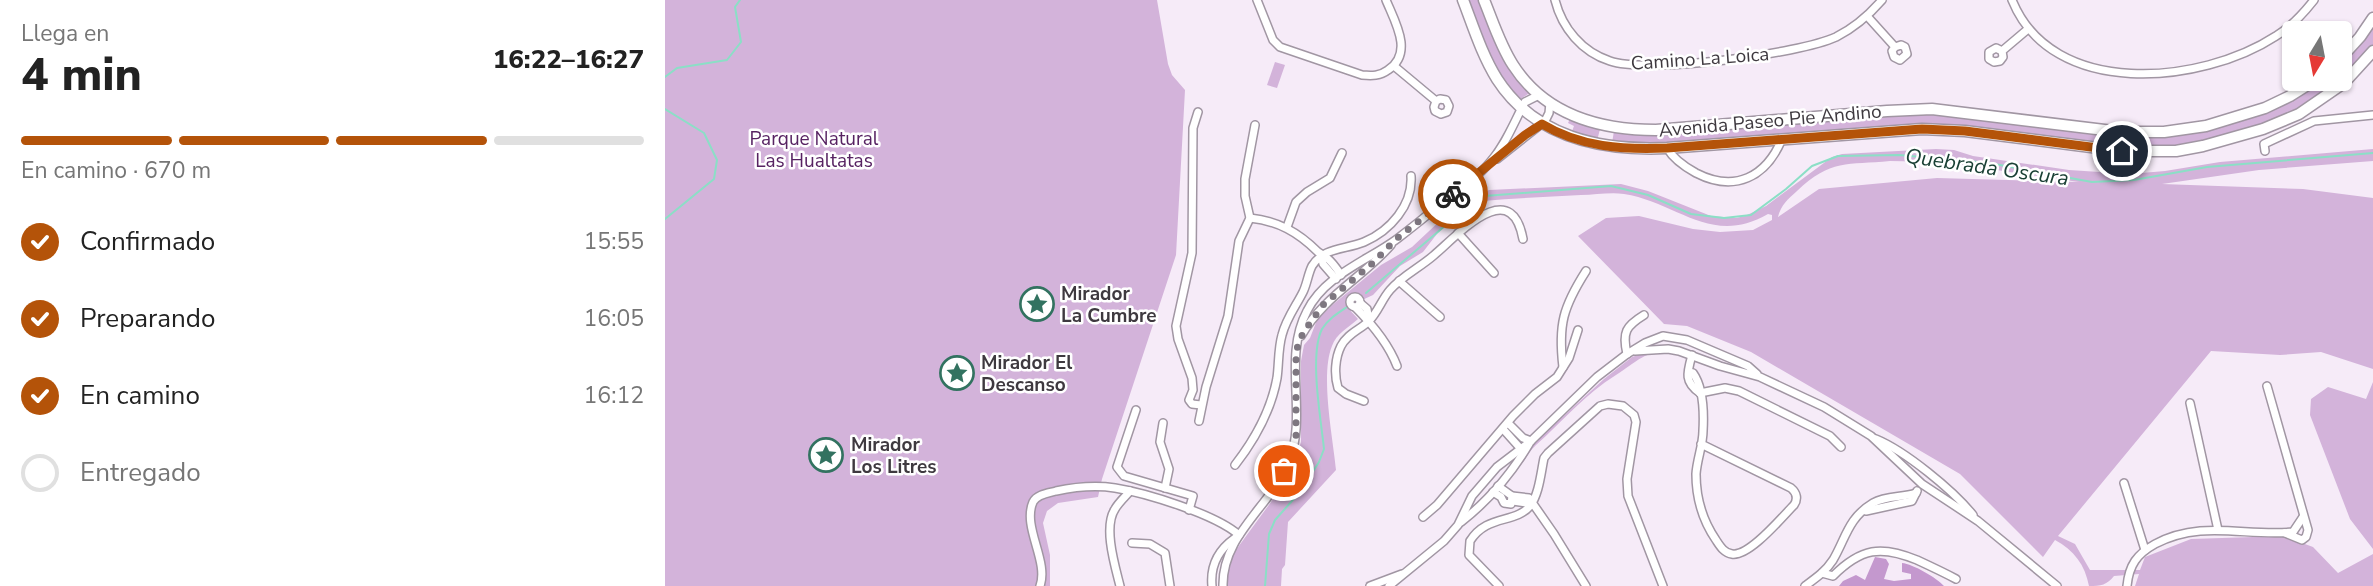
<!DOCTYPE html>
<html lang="es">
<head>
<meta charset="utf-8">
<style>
	body { margin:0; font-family:"Nunito Sans",sans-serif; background:#f6f6f6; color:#222; height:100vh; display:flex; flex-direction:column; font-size:26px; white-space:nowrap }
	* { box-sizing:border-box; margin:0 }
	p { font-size:23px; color:#767676 }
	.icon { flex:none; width:38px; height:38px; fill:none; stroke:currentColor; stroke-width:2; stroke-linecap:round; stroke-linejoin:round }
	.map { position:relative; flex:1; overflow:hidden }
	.details { display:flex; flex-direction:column; background:#fff; width:665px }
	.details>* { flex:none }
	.needle { width:46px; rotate:190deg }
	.buttons { position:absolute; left:1617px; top:21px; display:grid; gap:14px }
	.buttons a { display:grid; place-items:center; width:70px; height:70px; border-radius:7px; background:#fff; box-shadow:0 2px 5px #0004; font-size:35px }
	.pin { position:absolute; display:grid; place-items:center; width:60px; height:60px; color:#fff; margin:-30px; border:4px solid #fff; border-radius:50%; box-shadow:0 2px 7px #0007 }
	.courier { position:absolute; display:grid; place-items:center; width:70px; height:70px; margin:-35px; border:5px solid #b45309; border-radius:50%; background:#fff; color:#222; box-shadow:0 2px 9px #0007 }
	.head em { font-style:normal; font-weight:800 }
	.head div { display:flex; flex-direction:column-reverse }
	.head { display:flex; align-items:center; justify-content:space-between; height:119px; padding:0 21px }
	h1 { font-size:46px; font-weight:800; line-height:52px }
	.bar { display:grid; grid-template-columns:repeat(4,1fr); gap:10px 7px; align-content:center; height:84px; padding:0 21px }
	.bar i { height:9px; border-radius:5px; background:#e0e0e0 }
	.bar .selected { background:#b45309 }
	.bar p { grid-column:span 4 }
	ol { padding:0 21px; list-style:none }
	li { display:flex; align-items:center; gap:21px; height:77px }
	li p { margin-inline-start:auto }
	li .icon { padding:7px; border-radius:50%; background:#b45309; color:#fff; stroke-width:4 }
	li:last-child { color:#767676 }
	li i { width:38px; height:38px; border:4px solid #e0e0e0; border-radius:50% }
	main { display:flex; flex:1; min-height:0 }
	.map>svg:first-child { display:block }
</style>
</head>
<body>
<main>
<section class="details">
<div class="head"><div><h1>4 min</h1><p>Llega en</p></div><em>16:22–16:27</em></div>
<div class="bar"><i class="selected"></i><i class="selected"></i><i class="selected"></i><i></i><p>En camino · 670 m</p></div>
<ol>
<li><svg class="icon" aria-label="check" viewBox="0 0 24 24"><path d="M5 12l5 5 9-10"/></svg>Confirmado<p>15:55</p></li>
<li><svg class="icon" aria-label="check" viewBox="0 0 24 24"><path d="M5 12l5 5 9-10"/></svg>Preparando<p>16:05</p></li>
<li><svg class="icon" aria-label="check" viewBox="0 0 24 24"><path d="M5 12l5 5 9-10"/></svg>En camino<p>16:12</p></li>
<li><i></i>Entregado</li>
</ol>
</section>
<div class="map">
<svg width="1708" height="586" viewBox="0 0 1708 586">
	<rect width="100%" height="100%" fill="#f6ebf8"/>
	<g fill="#d3b3da" fill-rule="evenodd">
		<path d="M0 0H492L503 64 507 75 520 90 511 255 437 479 433 497 393 503 382 511 378 523 385 555V586H0Z"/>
		<path d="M802 0H815L866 92 854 100 832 71Z"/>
		<path d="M1708 26V46L1675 81 1633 109 1611 121 1559 137 1512 147 1465 148 1259 125 999 145 947 143 949 131 1269 114 1492 136 1641 91 1659 79H1675V66L1688 53Z"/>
		<path d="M610 62 620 65 612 88 602 85Z"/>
		<path d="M905 119 935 129 932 141 906 134 909 126 903 123Z"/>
		<path d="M1271 149 1289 150 1308 156 1404 170 1465 174 1500 171 1555 162 1708 149V161L1594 170 1497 184 1638 189 1708 198V369L1656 352 1615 355 1546 351 1393 536 1410 544 1425 570H1475L1480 557 1526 539 1618 536 1648 547 1673 573 1708 554V586H1470L1474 574 1449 576C1442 585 1436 586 1424 586 1420 565 1409 550 1390 540L1378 557 1295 474 1086 352 1022 326 999 324 913 236 941 218 974 216 1028 229 1055 232 1088 230 1107 220V215L1103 214C1046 247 1012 202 959 194 945 192 930 195 916 195 883 197 851 198 818 201L801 209 775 230 758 252 735 266 708 295 682 307 693 319C684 327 671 334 667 346 655 375 668 438 671 470L623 522 620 565 617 569 616 586H562L563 570 568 554 625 476 636 442V361L639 345 645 338 652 320 666 306 716 265 747 247 794 203 824 190 956 184 983 191 1046 216 1071 218 1080 216 1101 206 1167 157 1177 154ZM1225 161 1276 162 1414 182 1272 178 1154 189 1113 217C1116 205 1123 199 1132 191 1165 159 1183 165 1225 161Z"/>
		<path d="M985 351 1015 353V355C982 347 976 359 951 375 920 394 897 422 871 445 862 453 860 463 850 470L864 448 939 379 967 357Z"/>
		<path d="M1708 382V549L1685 519 1645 415 1646 399 1663 387 1701 399Z"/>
	</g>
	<path fill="#c498ce" d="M1210 557 1221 559 1224 564 1219 579 1229 581 1246 579V574L1237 572V563C1248 564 1272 578 1279 586H1174L1178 581 1191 575 1200 580Z"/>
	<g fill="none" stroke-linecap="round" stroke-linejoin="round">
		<g stroke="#8bdfc6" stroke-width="2">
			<path d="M0 77 12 68 62 60 76 42 70 7 75 0"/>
			<path d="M0 109 39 133 52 160 49 179 0 219"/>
			<path d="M701 293 808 202 820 196 946 186 983 195 1026 214 1059 218 1086 215 1121 189 1147 166 1173 156 1234 155 1324 163 1427 182 1469 180 1542 167 1708 153"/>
			<path d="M600 586 604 534 610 520 635 492 654 462 659 449C656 419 644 355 657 329 663 319 673 313 682 307"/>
		</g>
		<g stroke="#a196a3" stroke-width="10">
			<g id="minor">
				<path d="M592 0 608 40 615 47 697 75C707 76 715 76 723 70 749 53 730 22 721 0"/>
				<path d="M890 0C897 28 917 52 945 61 983 74 1134 54 1171 37 1189 28 1204 15 1217 0"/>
				<path d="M1347 0C1387 99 1536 85 1611 36 1626 27 1638 14 1649 0"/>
				<path d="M1202 16 1230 47 1227 51 1229 57 1235 60 1242 54 1240 47 1236 45 1230 47"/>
				<path d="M1337 51 1331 48 1324 52V59L1329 62 1335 61 1338 57 1337 51 1363 29"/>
				<path d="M729 66 771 101 775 99 781 100 784 106 782 112 776 114 770 111 769 107 771 101"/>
				<path d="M533 112 528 128 527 253 511 326 513 339 527 378 528 390 524 400 527 404 536 405"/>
				<path d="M1002 148C1009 160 1020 167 1031 173 1070 193 1101 177 1117 139"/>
				<path d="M1600 151 1599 144 1649 121 1708 115"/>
				<path d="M832 159 880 121 884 113 885 103"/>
				<path d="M585 218C613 221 633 232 653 252 656 254 659 255 662 258 667 262 672 269 676 275"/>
				<path d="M622 227 631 202 642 192 665 178 677 153"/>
				<path d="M793 233 829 273"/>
				<path d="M656 255 658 264 671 279"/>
				<path d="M734 281 775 317"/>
				<circle cx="690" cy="302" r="5"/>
				<path d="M695 303 702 309 704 321"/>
				<path d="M690 307C706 323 724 345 732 366"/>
				<path d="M636 336C658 297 697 278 726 245"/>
				<path d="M970 351 1003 349 1014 351 1055 366 1095 377 1159 407 1206 436 1257 484 1313 521 1392 586"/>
				<path d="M962 354C957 332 961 326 979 315"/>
				<path d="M1027 355C1022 373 1019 382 1035 393"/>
				<path d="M898 367C893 325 898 307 921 271"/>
				<path d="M1024 372 1028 373C1038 387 1039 413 1038 431 1038 445 1032 459 1031 474 1031 498 1038 521 1051 540 1055 546 1059 553 1067 554 1084 557 1117 517 1129 505 1133 499 1132 493 1126 488L1036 444"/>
				<path d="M1602 386 1643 530 1641 537 1637 540 1620 533"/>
				<path d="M1035 393 1060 388 1074 391 1165 436 1176 447"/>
				<path d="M699 401 681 394 673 388C669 375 670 358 676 346 683 333 695 330 704 321 713 312 717 299 725 290 737 276 754 268 768 256 792 236 846 174 858 239"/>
				<path d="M1525 403 1553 530"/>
				<path d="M471 410 452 467 459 476 528 496 524 510"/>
				<path d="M534 421 541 387 563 316 574 241 585 218 580 196V179L590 125"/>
				<path d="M498 423 495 442 504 469 500 488"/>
				<path d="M843 423 858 438 866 441"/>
				<path d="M838 429 855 448"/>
				<path d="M1211 439C1240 451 1288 490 1308 515"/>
				<path d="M570 465C591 438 606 411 612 378 614 364 613 349 617 335 621 319 631 306 638 292 642 284 643 274 647 266 659 247 679 250 699 242 725 231 748 205 746 176"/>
				<path d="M1459 483 1480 550"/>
				<path d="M828 492 836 497 839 503 846 504 847 496 833 486"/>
				<path d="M847 496 864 498 889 534 921 586"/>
				<path d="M848 501 867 504"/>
				<path d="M1201 511 1247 501 1252 491"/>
				<path d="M758 517 772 505 848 416 870 394 892 377 904 358 913 330"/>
				<path d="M796 522C823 501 846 474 864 444"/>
				<path d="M467 543 485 544 500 553 505 586"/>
				<path d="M1157 573 1168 576C1196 548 1216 545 1252 560 1265 566 1278 572 1291 579"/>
				<path d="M375 586C384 561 357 527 368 502 372 494 384 493 391 491 410 487 430 485 450 488 481 493 550 514 574 535"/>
				<path d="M455 586C450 566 438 527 450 509 454 502 460 497 465 491"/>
				<path d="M547 586C545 565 553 550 570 538"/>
				<path d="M558 586C557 535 606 506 624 462 643 414 617 358 642 311 660 275 702 261 732 239 749 226 765 213 782 199 797 188 814 176 826 161 841 144 849 122 860 102L874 95"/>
				<path d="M705 586 737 574"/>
				<path d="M724 586 779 541 793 525 807 496 832 467 866 441 932 377 962 354 980 343 998 336 1022 340 1083 366 1092 374"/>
				<path d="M834 586 804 555 805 541C822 514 850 524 865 506 874 495 876 472 879 458L883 453 935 406 943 404 958 406 969 415 971 422 962 479 963 496 998 586"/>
				<path d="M1140 586C1151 578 1161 571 1168 560 1181 538 1183 518 1208 503 1222 495 1237 498 1251 493"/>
				<path d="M1462 586C1464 565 1472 554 1490 544 1537 519 1581 537 1628 532L1638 517"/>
			</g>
		</g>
		<g stroke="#a196a3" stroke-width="13">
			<g id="secondary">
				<path d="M798 0C808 26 817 55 832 79 870 138 936 151 1002 148L1257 129 1300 131 1457 151H1511L1538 146 1598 129 1634 114 1679 83 1708 51"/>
				<path d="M819 0C828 22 835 45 848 65 880 115 935 130 991 130L1222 111 1267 109 1456 132H1499L1541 126 1600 108 1625 96 1652 79"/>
				<path d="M1675 59 1695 37 1708 18"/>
			</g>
		</g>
		<use href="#minor" stroke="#fff" stroke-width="7"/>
		<use href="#secondary" stroke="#fff" stroke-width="10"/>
	</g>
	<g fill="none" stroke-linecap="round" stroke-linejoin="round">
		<path stroke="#7e7780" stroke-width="7" stroke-dasharray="0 12.6" d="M619 471 631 437V358L633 343 640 330 658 305 709 262 730 240 788 194"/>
		<path stroke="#b45309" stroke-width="9" d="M788 194 860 135 877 124C915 147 958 150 1002 148L1257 129 1300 131 1457 151"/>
	</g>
	<defs>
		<g id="sight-ring" transform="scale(1.75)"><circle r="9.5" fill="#fff" stroke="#327260" stroke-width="1.5"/><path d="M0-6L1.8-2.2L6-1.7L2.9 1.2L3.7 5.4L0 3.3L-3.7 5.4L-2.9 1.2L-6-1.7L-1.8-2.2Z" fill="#327260"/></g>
	</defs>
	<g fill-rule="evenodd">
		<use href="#sight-ring" x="372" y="304"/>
		<use href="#sight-ring" x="292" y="373"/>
		<use href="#sight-ring" x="161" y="455"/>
	</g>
	<g text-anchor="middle" stroke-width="5" stroke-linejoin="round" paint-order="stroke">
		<g font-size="19" fill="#3e393f" stroke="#fff">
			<text transform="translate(1035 58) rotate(-4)" y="7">Camino La Loica</text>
			<text transform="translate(1105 120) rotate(-5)" y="7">Avenida Paseo Pie Andino</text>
		</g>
		<g font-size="19" fill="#572262" stroke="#fff">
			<text x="149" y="145">Parque Natural<tspan x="149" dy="22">Las Hualtatas</tspan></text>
		</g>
		<g font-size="19" font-weight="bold" fill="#3e393f" stroke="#fff" text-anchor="start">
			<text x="396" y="300">Mirador<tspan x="396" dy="22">La Cumbre</tspan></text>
			<text x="316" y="369">Mirador El<tspan x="316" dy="22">Descanso</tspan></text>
			<text x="186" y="451">Mirador<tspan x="186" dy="22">Los Litres</tspan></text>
		</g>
		<g font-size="21" font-style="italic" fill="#1a4035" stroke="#fff">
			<text transform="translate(1322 167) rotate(8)" y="7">Quebrada Oscura</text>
		</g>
	</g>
</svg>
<div class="buttons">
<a><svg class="needle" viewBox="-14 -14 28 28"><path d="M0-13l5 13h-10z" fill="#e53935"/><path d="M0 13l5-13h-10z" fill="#767676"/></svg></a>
</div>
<div class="pin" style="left:619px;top:471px;background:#ea580c"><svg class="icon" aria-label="bag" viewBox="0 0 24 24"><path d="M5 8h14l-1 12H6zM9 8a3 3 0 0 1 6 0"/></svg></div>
<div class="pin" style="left:1457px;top:151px;background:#1f2937"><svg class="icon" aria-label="home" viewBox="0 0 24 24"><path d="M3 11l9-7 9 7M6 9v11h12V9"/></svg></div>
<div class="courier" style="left:788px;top:194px"><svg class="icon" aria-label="bike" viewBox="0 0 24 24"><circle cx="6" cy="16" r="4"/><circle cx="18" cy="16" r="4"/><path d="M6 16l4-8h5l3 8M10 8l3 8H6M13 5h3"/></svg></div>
</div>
</main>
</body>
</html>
